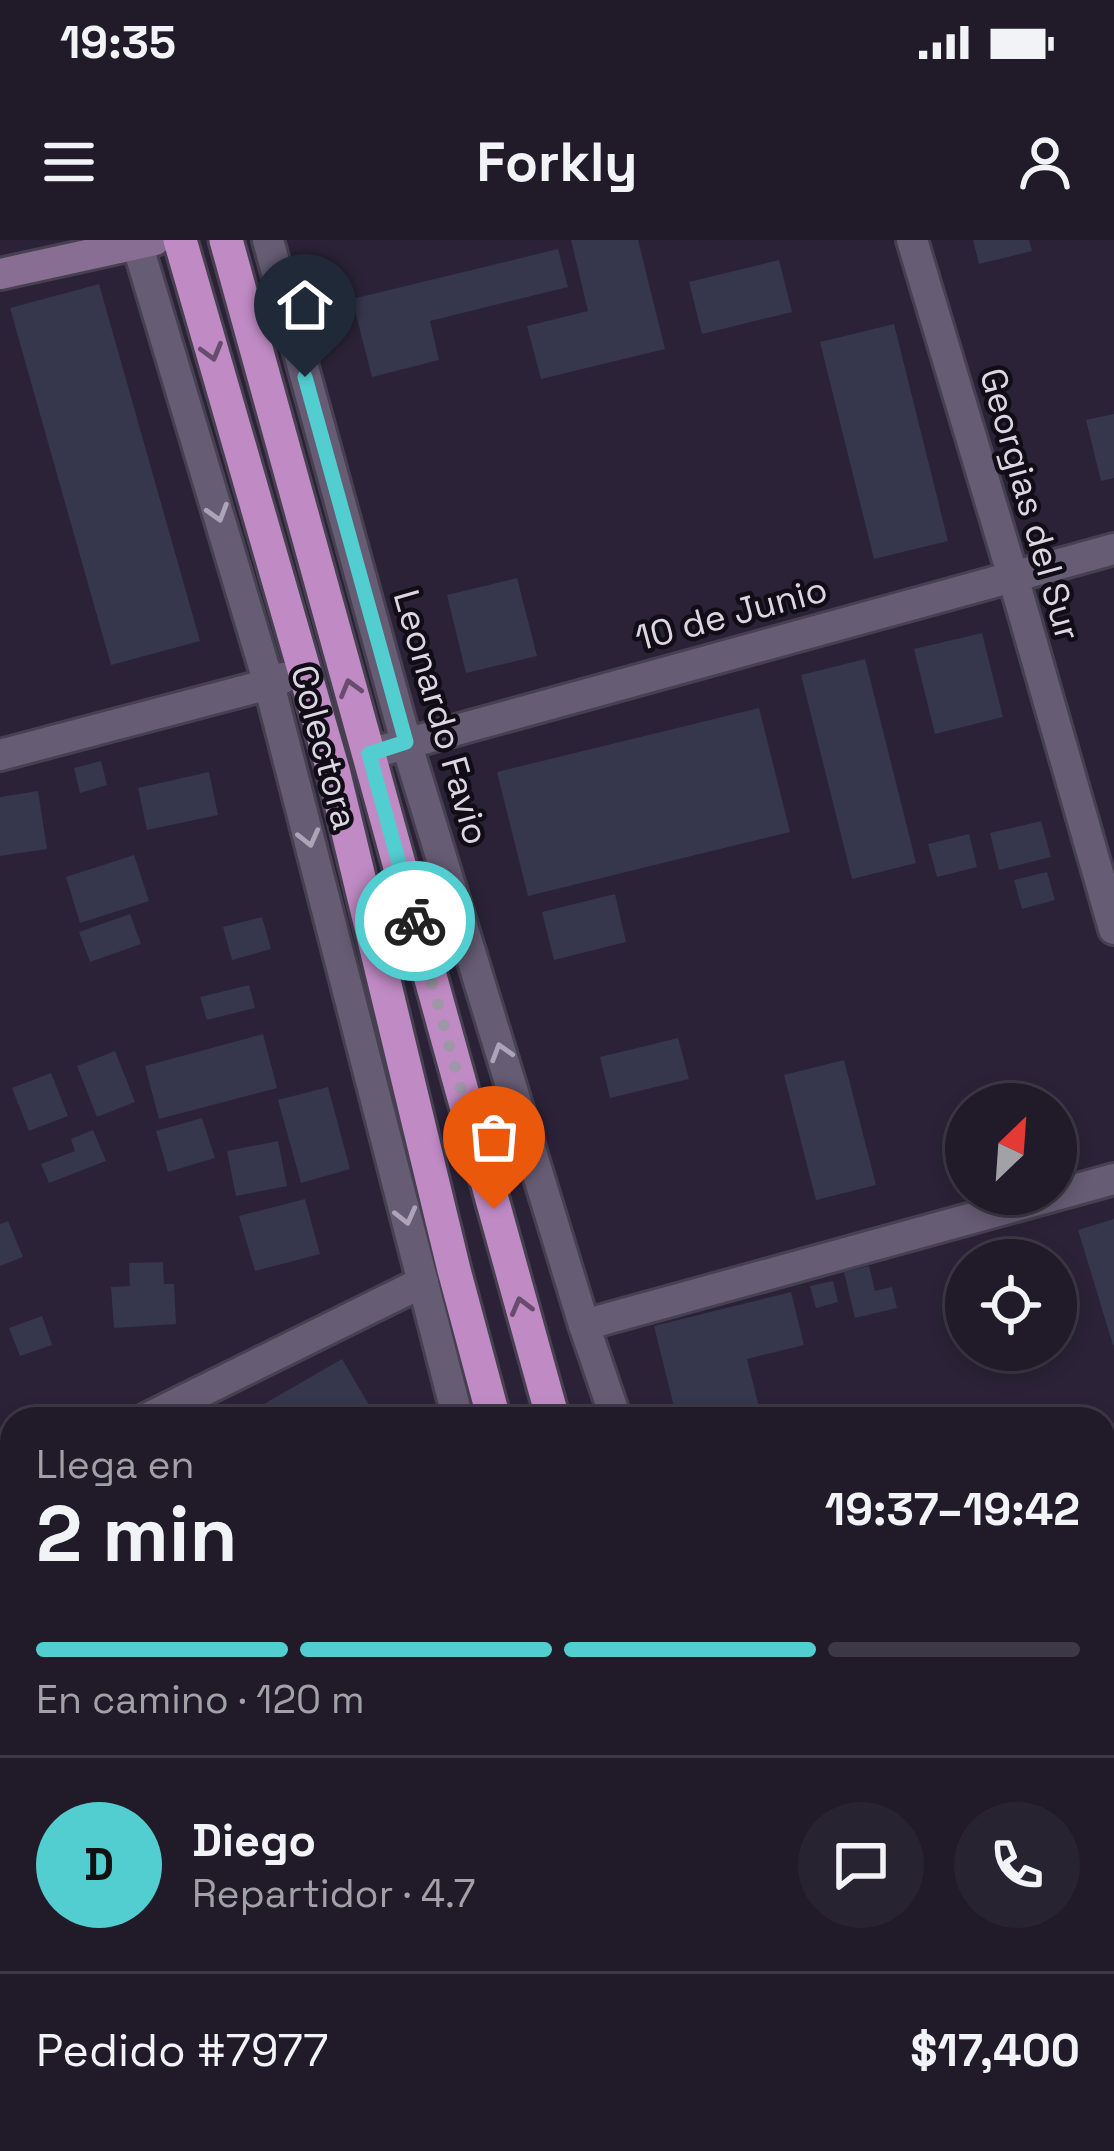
<!DOCTYPE html>
<html lang="es">
<head>
<meta charset="utf-8">
<style>
	body { margin:0; font-family:"Space Grotesk",sans-serif; background:#282331; color:#f1f3f6; height:100vh; display:flex; flex-direction:column; font-size:45px; white-space:nowrap }
	* { box-sizing:border-box; margin:0 }
	p { font-size:39px; color:#a2a1a8 }
	.icon { flex:none; width:66px; height:66px; fill:none; stroke:currentColor; stroke-width:2; stroke-linecap:round; stroke-linejoin:round }
	.map { position:relative; flex:1; overflow:hidden }
	.details { position:absolute; left:0px; top:1167px; width:1116px; height:744px; display:flex; flex-direction:column; background:#201a29; border-radius:36px 36px 0 0; box-shadow:0 6px 18px #0003,0 0 0 3px #3d3846 }
	.details>* { flex:none }
	.needle { width:78px; rotate:25deg }
	.buttons { position:absolute; left:945px; top:843px; display:grid; gap:24px }
	.buttons a { display:grid; place-items:center; width:132px; height:132px; border-radius:50%; background:#201a29; box-shadow:0 6px 18px #0003,0 0 0 3px #3d3846; font-size:60px }
	.pin { position:absolute; display:grid; place-items:center; width:102px; height:102px; color:#fff; margin:-123px -51px; border-radius:50% 50% 50% 0; rotate:-45deg; box-shadow:0 0 12px #0007 }
	.pin .icon { rotate:45deg }
	.courier { position:absolute; display:grid; place-items:center; width:120px; height:120px; margin:-60px; border:9px solid #52cdd0; border-radius:50%; background:#fff; color:#222; box-shadow:0 3px 15px #0007 }
	.head em { font-style:normal; font-weight:800 }
	.head div { display:flex; flex-direction:column-reverse }
	.head { display:flex; align-items:center; justify-content:space-between; height:204px; padding:0 36px }
	h1 { font-size:78px; font-weight:800; line-height:90px }
	.bar { display:grid; grid-template-columns:repeat(4,1fr); gap:18px 12px; align-content:center; height:144px; padding:0 36px }
	.bar i { height:15px; border-radius:9px; background:#3d3846 }
	.bar .current { background:#52cdd0 }
	.bar p { grid-column:span 4 }
	.line { display:flex; align-items:center; gap:30px; padding:0 36px; border-top:3px solid #3d3846 }
	.line div { flex:1 }
	.round { display:grid; place-items:center; flex:none; width:126px; height:126px; border-radius:63px; background:#282331 }
	.status { display:flex; justify-content:space-between; align-items:center; height:84px; padding:0 60px; background:#201a29; direction:ltr }
	.status svg { height:33px; fill:currentColor }
	header { display:flex; justify-content:space-between; align-items:center; height:156px; padding:0 36px; background:#201a29; font-size:54px; font-weight:800 }
	.map>svg:first-child { display:block }
</style>
</head>
<body>
<div class="status"><b>19:35</b><svg viewBox="0 0 49 12"><path d="M0 12V9h3v3zM5 12V6h3v6zM10 12V3h3v9zM15 12V0h3v12zM26 1h20v11H26zM47 4h2v5h-2z"/></svg></div>
<header><svg class="icon" aria-label="menu" viewBox="0 0 24 24"><path d="M4 6h16M4 12h16M4 18h16"/></svg>Forkly<svg class="icon" aria-label="person" viewBox="0 0 24 24"><circle cx="12" cy="8" r="4"/><path d="M4 21q1-7 8-7t8 7"/></svg></header>
<div class="map">
<svg width="1114" height="1911" viewBox="0 0 1114 1911">
	<rect width="100%" height="100%" fill="#2b2237"/>
	<g fill="#36364d">
		<path d="M571 0H638L665 109 541 139 527 86 588 71Z"/>
		<path d="M973 0H1029L1032 11 979 24Z"/>
		<path d="M558 9 568 47 430 81 439 120 372 137 352 59Z"/>
		<path d="M779 20 792 72 702 94 689 42Z"/>
		<path d="M99 44 200 401 111 425 10 68Z"/>
		<path d="M894 84 948 301 874 319 820 102Z"/>
		<path d="M1114 174V238L1101 241 1086 180Z"/>
		<path d="M517 338 537 416 466 433 447 355Z"/>
		<path d="M982 393 1003 477 935 494 914 409Z"/>
		<path d="M865 419 916 623 852 639 801 435Z"/>
		<path d="M759 468 790 592 528 656 497 532Z"/>
		<path d="M101 521 107 545 80 553 74 528Z"/>
		<path d="M209 532 218 575 147 590 138 548Z"/>
		<path d="M38 551 47 609 0 616V557Z"/>
		<path d="M1041 581 1051 617 999 630 990 593Z"/>
		<path d="M969 594 977 627 937 637 928 604Z"/>
		<path d="M134 615 149 661 80 683 66 637Z"/>
		<path d="M1047 632 1055 660 1022 669 1014 640Z"/>
		<path d="M615 654 626 702 554 720 542 672Z"/>
		<path d="M130 674 141 704 90 722 79 692Z"/>
		<path d="M262 677 271 709 232 720 223 687Z"/>
		<path d="M249 745 255 768 207 780 200 757Z"/>
		<path d="M263 794 277 848 159 879 145 826Z"/>
		<path d="M678 798 689 839 610 858 600 817Z"/>
		<path d="M115 811 135 862 97 877 77 826Z"/>
		<path d="M844 820 876 945 816 960 784 835Z"/>
		<path d="M51 833 68 876 29 891 12 848Z"/>
		<path d="M328 847 350 929 301 943 278 860Z"/>
		<path d="M202 878 215 918 168 932 156 891Z"/>
		<path d="M93 890 106 921 49 943 41 924 75 911 71 899Z"/>
		<path d="M278 901 287 946 236 956 227 911Z"/>
		<path d="M305 959 320 1014 255 1031 239 976Z"/>
		<path d="M1114 979V1104L1113 1105 1078 990Z"/>
		<path d="M8 981 23 1017 0 1026V984Z"/>
		<path d="M163 1022 164 1044H174L176 1084 114 1088 111 1047 130 1046 129 1023Z"/>
		<path d="M869 1026 875 1051 892 1047 897 1068 855 1078 844 1032Z"/>
		<path d="M833 1041 838 1062 816 1068 810 1046Z"/>
		<path d="M791 1052 804 1105 747 1119 762 1179H677L654 1086Z"/>
		<path d="M42 1076 52 1105 20 1116 9 1088Z"/>
		<path d="M342 1119 372 1170 357 1179H263L257 1168Z"/>
		<path d="M1114 1571V1697L1104 1699V1574Z"/>
		<path d="M12 1753V1796L0 1803V1760Z"/>
		<path d="M1114 1844V1904L1088 1911H1022L1019 1899H1104V1847Z"/>
		<path d="M0 1846 12 1868V1899H28L35 1911H0Z"/>
	</g>
	<g fill="none" stroke-linecap="round" stroke-linejoin="round">
		<g stroke="#474051" stroke-width="36">
			<g id="minor">
				<path d="M136 0 269 444 458 1179"/>
				<path d="M268 0 406 502 584 1085 616 1179"/>
				<path d="M912 0 1013 337 1114 689"/>
				<path d="M369 514 1114 309"/>
				<path d="M0 515 269 444 283 438"/>
				<path d="M584 1085 1114 939"/>
				<path d="M146 1179 423 1042"/>
				<path d="M0 1251 12 1245"/>
				<path d="M0 1544 12 1568"/>
				<path d="M177 1899 183 1911"/>
				<path d="M676 1899 683 1911"/>
				<path d="M885 1899 892 1911"/>
				<path d="M382 1911 406 1899"/>
			</g>
		</g>
		<g stroke="#474051" stroke-width="36">
			<g id="secondary">
				<path d="M0 34 155 0"/>
				<path d="M1104 1727 1114 1724"/>
				<path d="M1104 1793 1114 1791"/>
			</g>
		</g>
		<g stroke="#474051" stroke-width="39">
			<g id="trunk">
				<path d="M180 0 333 530 454 1030 494 1179"/>
				<path d="M226 0 553 1179"/>
				<path d="M704 1899 705 1911"/>
				<path d="M751 1899 759 1911"/>
				<path d="M807 1899 813 1911"/>
			</g>
		</g>
		<use href="#minor" stroke="#665c74" stroke-width="30"/>
		<use href="#secondary" stroke="#886e92" stroke-width="30"/>
		<use href="#trunk" stroke="#c08bc5" stroke-width="33"/>
	</g>
	<defs><path id="oneway-chevron" d="M-2-3.5L2.5 0L-2 3.5" fill="none" stroke-width="1.6" stroke-linecap="round" stroke-linejoin="round" transform="scale(3)"/></defs>
	<g stroke="#684c6e">
		<use href="#oneway-chevron" transform="translate(212 112) rotate(74)"/>
		<use href="#oneway-chevron" transform="translate(350 448) rotate(-106)"/>
		<use href="#oneway-chevron" transform="translate(521 1066) rotate(-105)"/>
	</g>
	<g stroke="#ada5b7">
		<use href="#oneway-chevron" transform="translate(218 273) rotate(73)"/>
		<use href="#oneway-chevron" transform="translate(309 598) rotate(76)"/>
		<use href="#oneway-chevron" transform="translate(501 812) rotate(-107)"/>
		<use href="#oneway-chevron" transform="translate(406 976) rotate(76)"/>
	</g>
	<g fill="none" stroke-linecap="round" stroke-linejoin="round">
		<path stroke="#9e97a7" stroke-width="12" stroke-dasharray="0 21.6" d="M415 681 494 969"/>
		<path stroke="#52cdd0" stroke-width="15" d="M305 137 406 502 369 514 415 681"/>
	</g>
	<g text-anchor="middle" stroke-width="9" stroke-linejoin="round" paint-order="stroke">
		<g font-size="36" fill="#dcd6e4" stroke="#110d17">
			<text transform="translate(1031 264) rotate(74)" y="13">Georgias del Sur</text>
			<text transform="translate(731 373) rotate(-15)" y="13">10 de Junio</text>
			<text transform="translate(442 477) rotate(74)" y="13">Leonardo Favio</text>
			<text transform="translate(325 507) rotate(75)" y="13">Colectora</text>
		</g>
	</g>
</svg>
<div class="buttons">
<a><svg class="needle" viewBox="-14 -14 28 28"><path d="M0-13l5 13h-10z" fill="#e53935"/><path d="M0 13l5-13h-10z" fill="#a2a1a8"/></svg></a>
<a><svg class="icon" aria-label="locate" viewBox="0 0 24 24"><circle cx="12" cy="12" r="6"/><path d="M12 2v4M12 18v4M2 12h4M18 12h4"/></svg></a>
</div>
<div class="pin" style="left:494px;top:969px;background:#ea580c"><svg class="icon" aria-label="bag" viewBox="0 0 24 24"><path d="M5 8h14l-1 12H6zM9 8a3 3 0 0 1 6 0"/></svg></div>
<div class="pin" style="left:305px;top:137px;background:#1f2937"><svg class="icon" aria-label="home" viewBox="0 0 24 24"><path d="M3 11l9-7 9 7M6 9v11h12V9"/></svg></div>
<div class="courier" style="left:415px;top:681px"><svg class="icon" aria-label="bike" viewBox="0 0 24 24"><circle cx="6" cy="16" r="4"/><circle cx="18" cy="16" r="4"/><path d="M6 16l4-8h5l3 8M10 8l3 8H6M13 5h3"/></svg></div>
<section class="details">
<div class="head"><div><h1>2 min</h1><p>Llega en</p></div><em>19:37–19:42</em></div>
<div class="bar"><i class="current"></i><i class="current"></i><i class="current"></i><i></i><p>En camino · 120 m</p></div>
<div class="line" style="height:216px"><b class="round" style="background:#52cdd0;color:#111">D</b><div><b>Diego</b><p>Repartidor · 4.7</p></div><a class="round"><svg class="icon" aria-label="chat" viewBox="0 0 24 24"><path d="M4 5h16v11H9l-5 4z"/></svg></a><a class="round"><svg class="icon" aria-label="phone" viewBox="0 0 24 24"><path d="M5 4h4l2 5-3 2q2 4 5 5l2-3 5 2v4C11 20 4 13 5 4z"/></svg></a></div>
<div class="line" style="height:156px"><div>Pedido #7977</div><b>$17,400</b></div>
</section>
</div>
</body>
</html>
